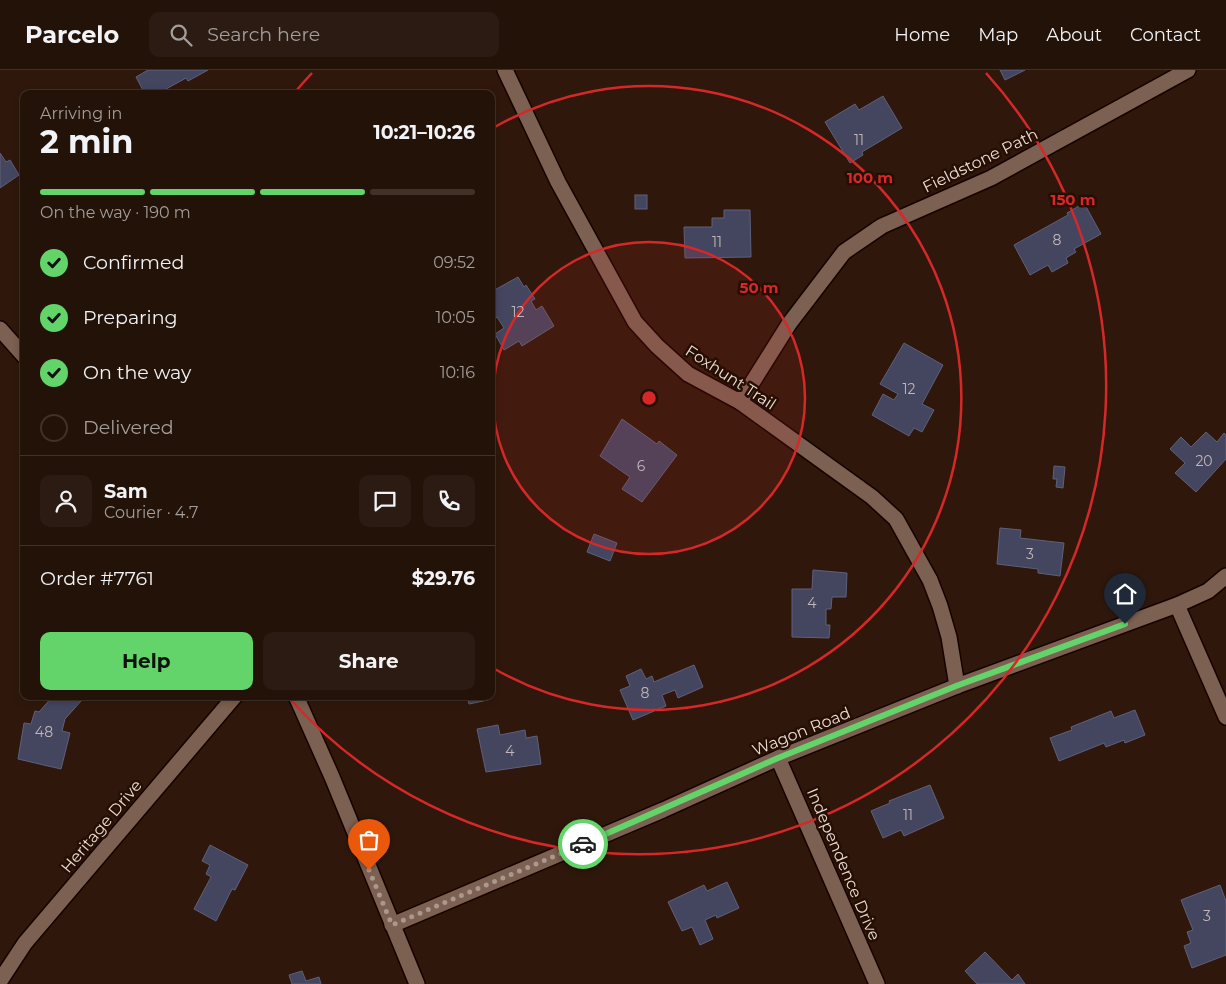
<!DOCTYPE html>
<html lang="en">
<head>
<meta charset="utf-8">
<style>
	body { margin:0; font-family:Montserrat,sans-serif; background:#2b1b12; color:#f1f3f6; height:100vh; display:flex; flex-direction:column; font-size:19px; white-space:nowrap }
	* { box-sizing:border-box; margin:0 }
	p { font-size:16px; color:#a39e9c }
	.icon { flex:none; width:28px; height:28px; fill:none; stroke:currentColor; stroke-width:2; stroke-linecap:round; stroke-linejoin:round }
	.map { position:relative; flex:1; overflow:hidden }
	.panel { position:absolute; left:20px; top:20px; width:475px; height:610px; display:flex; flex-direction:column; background:#231208; border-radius:10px; box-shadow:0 2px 8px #0003,0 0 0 1px #403229 }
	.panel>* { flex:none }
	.pin { position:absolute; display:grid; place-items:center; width:42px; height:42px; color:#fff; margin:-51px -21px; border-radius:50% 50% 50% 0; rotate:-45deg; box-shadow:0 0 5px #0007 }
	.pin .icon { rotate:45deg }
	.courier { position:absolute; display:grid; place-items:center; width:50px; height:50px; margin:-25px; border:4px solid #62d469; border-radius:50%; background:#fff; color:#222; box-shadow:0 1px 6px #0007 }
	.summary em { font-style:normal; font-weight:700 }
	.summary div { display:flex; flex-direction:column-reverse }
	.summary { display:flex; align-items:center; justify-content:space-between; height:85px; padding:0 20px }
	h1 { font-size:32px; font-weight:700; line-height:38px }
	.bar { display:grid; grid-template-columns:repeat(4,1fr); gap:8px 5px; align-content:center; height:60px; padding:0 20px }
	.bar i { height:6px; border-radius:4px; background:#403229 }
	.bar .selected { background:#62d469 }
	.bar p { grid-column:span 4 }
	.line { display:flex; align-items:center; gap:12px; padding:0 20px; border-top:1px solid #403229 }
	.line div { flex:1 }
	.round { display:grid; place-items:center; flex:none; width:52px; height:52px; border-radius:10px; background:#2b1b12 }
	ol { padding:0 20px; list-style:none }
	li { display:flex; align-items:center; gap:15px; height:55px }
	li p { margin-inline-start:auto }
	li .icon { padding:5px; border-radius:50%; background:#62d469; color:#111; stroke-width:4 }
	li:last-child { color:#a39e9c }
	li i { width:28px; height:28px; border:2px solid #403229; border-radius:50% }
	.cta { display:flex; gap:10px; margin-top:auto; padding:10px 20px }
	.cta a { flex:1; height:58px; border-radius:10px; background:#62d469; color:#111; font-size:20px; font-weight:700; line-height:58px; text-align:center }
	.cta a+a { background:#2b1b12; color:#f1f3f6 }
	header { display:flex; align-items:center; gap:30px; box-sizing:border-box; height:70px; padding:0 25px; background:#231208; border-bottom:1px solid #403229 }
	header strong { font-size:24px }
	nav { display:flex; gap:28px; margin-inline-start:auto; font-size:18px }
	.search { width:350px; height:45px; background:#2b1b12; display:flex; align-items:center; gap:12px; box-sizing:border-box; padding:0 18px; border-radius:10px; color:#a39e9c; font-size:19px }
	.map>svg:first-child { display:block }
</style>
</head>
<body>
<header>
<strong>Parcelo</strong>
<div class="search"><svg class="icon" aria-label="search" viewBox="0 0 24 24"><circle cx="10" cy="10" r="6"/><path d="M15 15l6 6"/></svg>Search here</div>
<nav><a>Home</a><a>Map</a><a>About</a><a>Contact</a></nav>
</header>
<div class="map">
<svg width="1226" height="914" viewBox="0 0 1226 914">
	<rect width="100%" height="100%" fill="#2f180b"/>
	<g fill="#44455f" stroke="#5e607b">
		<path d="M148 0H208L188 11 186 8 157 24H145L136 7Z"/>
		<path d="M1000 0H1025L1005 10Z"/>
		<path d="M883 26 902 58 862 82 863 85 850 93 825 52 855 34 859 40Z"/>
		<path d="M0 83 6 92 10 90 19 105 0 118Z"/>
		<rect x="635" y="125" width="12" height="14"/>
		<path d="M1084 133 1101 164 1074 179 1076 182 1066 188 1068 193 1052 202 1048 195 1030 205 1014 175 1068 145 1067 143Z"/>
		<path d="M724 140H750L751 187 685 188 684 157H712V148H724Z"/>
		<path d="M518 207 524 217 526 215 535 229 531 231 536 240 542 236 554 256 522 276 519 271 504 280 495 264 504 258 497 247 494 249 491 244V222Z"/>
		<path d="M904 273 943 295 922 334 934 340 922 362 914 358 909 366 872 345 883 324 894 330 898 324 880 314Z"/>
		<path d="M622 349 657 374 659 371 677 385 642 432 622 419 630 407 600 386Z"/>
		<path d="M1206 362 1217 372 1224 363 1226 365V389L1196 422 1175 403 1185 393 1170 379 1181 367 1191 377Z"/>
		<path d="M1054 396 1065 397 1063 418 1056 417 1057 409H1053Z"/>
		<path d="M1000 458 1021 460 1020 468 1064 473 1060 506 1038 503V499L997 494Z"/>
		<path d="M594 464 617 473 610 491 587 482Z"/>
		<path d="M813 500 847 503 846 527H832L831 539H826V555H830L829 568 792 567V519H812Z"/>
		<path d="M694 595 703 617 678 628 675 620 662 625 666 636 633 650 620 620 630 616 626 606 641 599 646 609 652 606 654 612Z"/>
		<path d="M53 626H76L81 631 65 649 62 661 70 663 61 699 18 689 24 653 31 654 35 641 39 642Z"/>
		<path d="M467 626H487L488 630 469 634Z"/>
		<path d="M1135 640 1145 665 1125 673 1124 670 1106 677 1104 673 1059 691 1050 668 1072 660 1071 657 1111 641 1114 648Z"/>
		<path d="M498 655 500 665 525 660 526 668 537 666 541 694 486 702 477 659Z"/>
		<path d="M930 715 944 748 904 766 901 760 883 768 871 741 890 733 889 731Z"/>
		<path d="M210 775 248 795 235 820 232 819 216 851 194 839 211 807 206 804 210 795 202 791Z"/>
		<path d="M727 812 739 838 717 848 716 845 705 850 713 869 700 875 692 857 682 861 668 832 704 815 707 821Z"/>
		<path d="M1220 815 1226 831V885L1192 898 1184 876 1191 873 1187 862 1193 860 1181 830Z"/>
		<path d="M985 882 1012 910 1018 904 1025 914H977L965 901Z"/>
		<path d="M302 901 306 911 319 907 321 914H292L289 905Z"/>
	</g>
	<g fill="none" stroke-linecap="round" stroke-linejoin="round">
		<g stroke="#160300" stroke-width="18">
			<g id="minor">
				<path d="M505 0 558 112 635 252 657 276 688 304 740 332 872 427 896 449 930 510 940 536 949 567 957 616"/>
				<path d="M0 259 24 286"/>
				<path d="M740 332 789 254 844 182 882 156 991 108 1188 0"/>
				<path d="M1177 535 1226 647"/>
				<path d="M296 626 332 707 417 914"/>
				<path d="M778 688 877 914"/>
				<path d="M392 855 663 740 778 688 957 616 1177 535 1208 521 1226 506"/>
				<path d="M0 911 25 873 235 626"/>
			</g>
		</g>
		<use href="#minor" stroke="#7c6051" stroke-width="15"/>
	</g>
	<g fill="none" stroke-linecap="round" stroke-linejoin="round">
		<path stroke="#aa978d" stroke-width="5" stroke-dasharray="0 9" d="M369 800 392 855 583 774"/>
		<path stroke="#62d469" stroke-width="6" d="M583 774 778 688 956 616 1125 554"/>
	</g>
	<circle cx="649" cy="328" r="156" fill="#d62828" fill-opacity=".12"/>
	<g fill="none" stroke="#d62828" stroke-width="2.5">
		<circle cx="649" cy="328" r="156"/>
		<path d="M493 58A312 312 0 1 1 493 598"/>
		<path d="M296 21A468 468 0 0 1 312 3M986 3A468 468 0 1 1 290 629"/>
	</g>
	<g text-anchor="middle" stroke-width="5" stroke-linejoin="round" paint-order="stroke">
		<g font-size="14" fill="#c2b6b6">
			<text x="859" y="75">11</text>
			<text x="1057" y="175">8</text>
			<text x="717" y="177">11</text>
			<text x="518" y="247">12</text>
			<text x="909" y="324">12</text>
			<text x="1204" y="396">20</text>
			<text x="641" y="401">6</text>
			<text x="1030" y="489">3</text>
			<text x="812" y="538">4</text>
			<text x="645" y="628">8</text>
			<text x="44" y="667">48</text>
			<text x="510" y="686">4</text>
			<text x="908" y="750">11</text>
			<text x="1207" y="851">3</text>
		</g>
		<g font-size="16" fill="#ecdcd3" stroke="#250e03">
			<text transform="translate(980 90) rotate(-26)" y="6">Fieldstone Path</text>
			<text transform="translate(731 307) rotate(33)" y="6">Foxhunt Trail</text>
			<text transform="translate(801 661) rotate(-22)" y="6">Wagon Road</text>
			<text transform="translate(101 756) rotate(-50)" y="6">Heritage Drive</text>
			<text transform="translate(844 794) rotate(67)" y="6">Independence Drive</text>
		</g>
	</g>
	<circle cx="649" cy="328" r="8" fill="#d62828" stroke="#250e03" stroke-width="2.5"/>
	<g font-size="15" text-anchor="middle" font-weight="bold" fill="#d62828" stroke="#250e03" stroke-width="5" stroke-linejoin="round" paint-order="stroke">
		<text x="870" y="113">100 m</text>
		<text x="1073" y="135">150 m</text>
		<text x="759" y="223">50 m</text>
	</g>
</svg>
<div class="pin" style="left:369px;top:800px;background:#ea580c"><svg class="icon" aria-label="bag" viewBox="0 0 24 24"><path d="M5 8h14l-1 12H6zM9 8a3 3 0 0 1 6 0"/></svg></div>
<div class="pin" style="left:1125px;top:554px;background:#1f2937"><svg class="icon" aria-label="home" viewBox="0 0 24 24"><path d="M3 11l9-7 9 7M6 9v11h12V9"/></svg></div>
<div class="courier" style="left:583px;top:774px"><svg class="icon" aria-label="car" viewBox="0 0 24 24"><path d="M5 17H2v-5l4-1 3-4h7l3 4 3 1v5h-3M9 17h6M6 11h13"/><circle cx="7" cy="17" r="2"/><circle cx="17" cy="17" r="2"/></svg></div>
<section class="panel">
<div class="summary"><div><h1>2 min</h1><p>Arriving in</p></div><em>10:21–10:26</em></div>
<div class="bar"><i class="selected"></i><i class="selected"></i><i class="selected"></i><i></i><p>On the way · 190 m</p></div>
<ol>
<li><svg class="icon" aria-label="check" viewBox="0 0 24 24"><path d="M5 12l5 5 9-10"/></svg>Confirmed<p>09:52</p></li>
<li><svg class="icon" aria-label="check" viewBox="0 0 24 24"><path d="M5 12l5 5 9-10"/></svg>Preparing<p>10:05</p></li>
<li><svg class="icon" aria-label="check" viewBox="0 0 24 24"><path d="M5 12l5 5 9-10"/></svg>On the way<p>10:16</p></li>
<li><i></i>Delivered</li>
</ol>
<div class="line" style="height:90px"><a class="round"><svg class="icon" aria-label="person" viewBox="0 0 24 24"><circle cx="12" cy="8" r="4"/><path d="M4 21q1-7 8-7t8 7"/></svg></a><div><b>Sam</b><p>Courier · 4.7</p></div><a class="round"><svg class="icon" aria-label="chat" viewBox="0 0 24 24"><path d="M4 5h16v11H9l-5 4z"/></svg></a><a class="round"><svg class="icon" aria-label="phone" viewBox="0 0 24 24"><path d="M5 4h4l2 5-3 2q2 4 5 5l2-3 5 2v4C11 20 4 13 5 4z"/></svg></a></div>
<div class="line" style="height:65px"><div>Order #7761</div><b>$29.76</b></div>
<div class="cta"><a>Help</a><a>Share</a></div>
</section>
</div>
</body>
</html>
